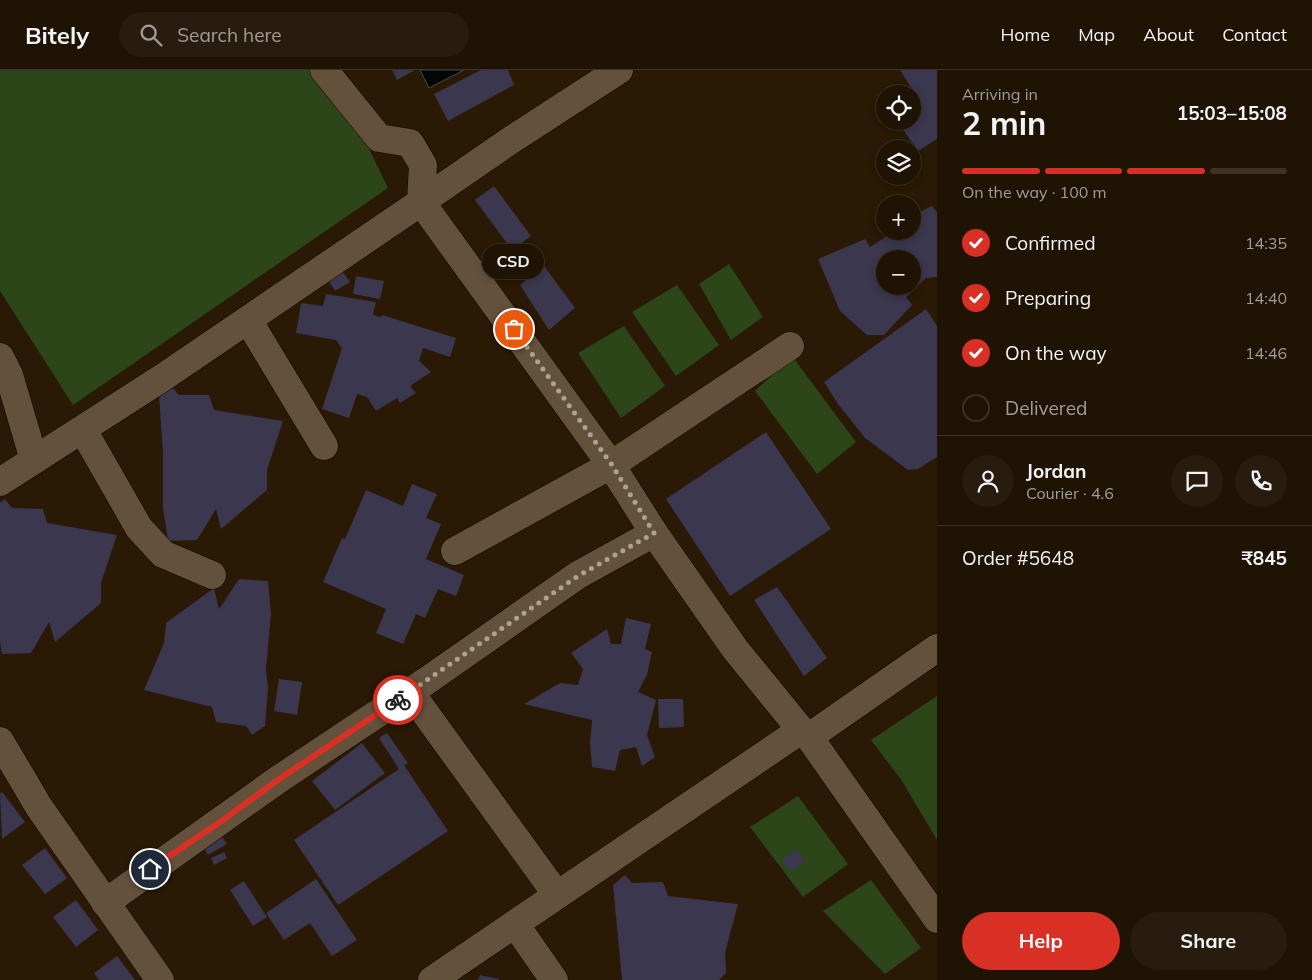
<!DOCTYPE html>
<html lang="en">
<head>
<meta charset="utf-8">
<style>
	body { margin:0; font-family:Mulish,sans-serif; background:#271c0e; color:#f1f3f6; height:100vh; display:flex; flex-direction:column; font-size:19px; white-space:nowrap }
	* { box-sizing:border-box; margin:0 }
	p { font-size:16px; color:#a19e9a }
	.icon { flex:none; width:28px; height:28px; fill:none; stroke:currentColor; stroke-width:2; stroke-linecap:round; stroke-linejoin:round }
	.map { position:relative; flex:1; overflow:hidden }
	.side { display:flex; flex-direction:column; background:#1f1304; width:375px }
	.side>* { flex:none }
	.controls { position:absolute; left:876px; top:15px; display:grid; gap:10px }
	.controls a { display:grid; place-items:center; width:45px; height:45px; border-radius:50%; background:#1f1304; box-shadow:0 2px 8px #0003,0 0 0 1px #3c3226; font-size:25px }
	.pin { position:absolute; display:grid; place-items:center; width:42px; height:42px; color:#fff; margin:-21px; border:2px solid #fff; border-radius:50%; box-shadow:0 1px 5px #0007 }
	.courier { position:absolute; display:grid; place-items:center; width:50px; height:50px; margin:-25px; border:4px solid #d93025; border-radius:50%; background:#fff; color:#222; box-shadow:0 1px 6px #0007 }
	.bubble { position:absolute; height:35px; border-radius:18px; background:#1f1304; box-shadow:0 2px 8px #0003,0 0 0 1px #3c3226; font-size:16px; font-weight:700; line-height:35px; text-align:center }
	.overview em { font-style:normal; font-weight:700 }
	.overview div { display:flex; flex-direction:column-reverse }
	.overview { display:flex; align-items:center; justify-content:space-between; height:85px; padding:0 25px }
	h1 { font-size:32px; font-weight:700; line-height:38px }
	.bar { display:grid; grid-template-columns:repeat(4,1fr); gap:8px 5px; align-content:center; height:60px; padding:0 25px }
	.bar i { height:6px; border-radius:4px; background:#3c3226 }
	.bar .active { background:#d93025 }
	.bar p { grid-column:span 4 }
	.line { display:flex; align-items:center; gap:12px; padding:0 25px; border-top:1px solid #3c3226 }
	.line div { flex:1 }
	.round { display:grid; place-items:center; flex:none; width:52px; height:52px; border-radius:26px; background:#271c0e }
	ol { padding:0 25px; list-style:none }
	li { display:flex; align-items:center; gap:15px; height:55px }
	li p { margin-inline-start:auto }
	li .icon { padding:5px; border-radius:50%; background:#d93025; color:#fff; stroke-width:4 }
	li:last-child { color:#a19e9a }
	li i { width:28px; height:28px; border:2px solid #3c3226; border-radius:50% }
	.button { display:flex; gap:10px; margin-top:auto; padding:10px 25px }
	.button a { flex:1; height:58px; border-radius:30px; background:#d93025; color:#fff; font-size:20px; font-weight:700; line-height:58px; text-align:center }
	.button a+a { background:#271c0e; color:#f1f3f6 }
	header { display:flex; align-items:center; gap:30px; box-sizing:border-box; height:70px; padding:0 25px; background:#1f1304; border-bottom:1px solid #3c3226 }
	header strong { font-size:24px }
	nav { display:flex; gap:28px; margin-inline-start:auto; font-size:18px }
	.search { width:350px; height:45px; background:#271c0e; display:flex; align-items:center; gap:12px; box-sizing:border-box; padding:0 18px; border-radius:28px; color:#a19e9a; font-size:19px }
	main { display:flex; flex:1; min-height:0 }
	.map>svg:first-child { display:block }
</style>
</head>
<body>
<header>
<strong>Bitely</strong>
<div class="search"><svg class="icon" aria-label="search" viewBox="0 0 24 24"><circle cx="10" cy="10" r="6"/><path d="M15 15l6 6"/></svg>Search here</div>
<nav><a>Home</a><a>Map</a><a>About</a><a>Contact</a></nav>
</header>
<main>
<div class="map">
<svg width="937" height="910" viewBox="0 0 937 910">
	<rect width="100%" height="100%" fill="#291905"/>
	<g fill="#2c4519">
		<path d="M0 0H331L388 118 73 335 0 221Z"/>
		<path d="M729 194 763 247 731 270 699 214Z"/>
		<path d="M677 215 719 275 676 306 632 242Z"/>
		<path d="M624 256 665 316 621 348 578 283Z"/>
		<path d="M792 286 856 372 817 404 755 321Z"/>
		<path d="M937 626V770L902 711 871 670Z"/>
		<path d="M798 726 848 794 803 827 750 757Z"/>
		<path d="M871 810 921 878 885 904 823 841Z"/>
	</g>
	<path fill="#010709" stroke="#4a4b49" d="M420 0H464L429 18Z"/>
	<g fill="#3a374e" fill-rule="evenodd">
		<path d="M392 0H415L397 10Z"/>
		<path d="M481 0H508L514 15 448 51 434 24Z"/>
		<path d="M900 0H937V69L918 81 897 51H912V33L918 29Z"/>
		<path d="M494 116 531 166 512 180 475 130Z"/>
		<path d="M932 136 937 142V207L926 208 906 227 912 235 884 265H867L840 241 818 189 865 169 870 177 895 161H912V146ZM885 189H912V216H885Z"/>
		<path d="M544 196 575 238 549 260 520 215Z"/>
		<path d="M343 202 350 212 335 221 329 211Z"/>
		<path d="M356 206 384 211 380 229 353 224Z"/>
		<path d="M326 224 376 232 373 245 381 247 382 245 456 268 450 287 423 278 419 291 431 302 410 316 416 323 400 333 397 328 376 341 367 327 357 324 349 348 322 339 342 278 336 270 296 263 301 233 323 236Z"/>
		<path d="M926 239 937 256V387L918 399 908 400 865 368 838 334 824 312Z"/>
		<path d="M171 316 179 325H209L214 340 283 351 267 400V420L221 459 216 439 197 470 168 471 163 438V382L159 326Z"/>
		<path d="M766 362 831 459 730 526 666 429Z"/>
		<path d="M412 414 437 424 426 448 441 454 426 489 464 505 456 526 438 519 425 548 416 544 403 574 376 563 386 539 323 512 342 468 345 469 366 420 403 436Z"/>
		<path d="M5 429 12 438 43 439 47 453 117 465 101 513V533L55 572 49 552 31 583 2 584 0 572V433Z"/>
		<path d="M239 509 268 511 271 544 266 599 268 618 265 656 252 665 246 656 216 652 212 637 144 620 164 573 166 553 214 518 219 539Z"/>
		<path d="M777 517 827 588 804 606 754 530Z"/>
		<path d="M626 548 651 554 645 579 652 582 647 605 638 622 656 630 647 665 655 687 642 696 636 677 620 680 615 701 592 697 590 673 592 650 524 634 560 613 578 615 583 599 571 583 607 559 611 574H621Z"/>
		<path d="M279 609 302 612 297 645 274 641Z"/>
		<path d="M658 629H683L684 657 659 658Z"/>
		<path d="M387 663 408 693 404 695 448 761 338 835 294 770 399 699 379 668Z"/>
		<path d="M362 673 385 703 335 740 312 711Z"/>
		<path d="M2 722 25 752 2 769 0 724Z"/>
		<path d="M218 761 227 774 208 785 200 772Z"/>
		<path d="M45 778 67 808 45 824 22 795Z"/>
		<path d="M797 779 805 791 790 801 782 789Z"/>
		<path d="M224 782 227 788 214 795 211 788Z"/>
		<path d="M625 805 632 813 663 812 668 826 738 834 725 883 726 903 719 910H622L613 815Z"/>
		<path d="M316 809 357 870 332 886 310 853 284 870 266 843Z"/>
		<path d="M244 811 267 847 253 856 230 820Z"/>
		<path d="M76 830 98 860 76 877 53 847Z"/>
		<path d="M117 886 135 910H99L94 903Z"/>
		<path d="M480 905 499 909V910H478Z"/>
	</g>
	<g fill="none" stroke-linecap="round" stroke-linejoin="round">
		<g stroke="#110400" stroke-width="29">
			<g id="minor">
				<path d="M619 0 508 72 421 132 611 395 790 276"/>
				<path d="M248 250 324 376"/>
				<path d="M0 287 9 305 34 390"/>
				<path d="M83 360 139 458 163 484 212 505"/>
				<path d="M0 412 162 308 421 132 423 95 410 73 379 68 324 0"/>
				<path d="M455 481 611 395 654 463 735 579 801 660"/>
				<path d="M410 622 557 825"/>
				<path d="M809 667 937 578"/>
				<path d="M0 671 39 737 160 910"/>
				<path d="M105 833 279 709 425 612 578 505 654 463"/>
				<path d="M515 854 554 910"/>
				<path d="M432 910 801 660 809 667 937 849"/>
			</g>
		</g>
		<use href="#minor" stroke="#64513c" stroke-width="28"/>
	</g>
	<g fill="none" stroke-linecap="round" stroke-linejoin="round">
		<path stroke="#aea292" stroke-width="5" stroke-dasharray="0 9" d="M398 630 578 506 654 463 612 395 514 259"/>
		<path stroke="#d93025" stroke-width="6" d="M150 799 223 750 279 709 398 630"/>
	</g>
</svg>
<div class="controls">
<a><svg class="icon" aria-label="locate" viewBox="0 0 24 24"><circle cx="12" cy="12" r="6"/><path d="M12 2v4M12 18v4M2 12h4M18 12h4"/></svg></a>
<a><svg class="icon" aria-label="layers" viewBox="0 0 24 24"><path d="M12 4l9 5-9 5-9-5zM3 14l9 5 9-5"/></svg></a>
<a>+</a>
<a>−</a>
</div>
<div class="pin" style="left:514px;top:259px;background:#ea580c"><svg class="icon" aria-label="bag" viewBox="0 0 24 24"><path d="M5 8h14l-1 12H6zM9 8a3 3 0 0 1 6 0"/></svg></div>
<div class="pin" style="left:150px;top:799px;background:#1f2937"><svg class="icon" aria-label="home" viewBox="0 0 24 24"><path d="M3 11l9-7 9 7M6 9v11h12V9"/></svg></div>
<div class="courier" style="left:398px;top:630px"><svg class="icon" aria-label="bike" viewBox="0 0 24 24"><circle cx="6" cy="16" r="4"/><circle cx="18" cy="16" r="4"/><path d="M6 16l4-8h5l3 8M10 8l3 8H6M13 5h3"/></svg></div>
<div class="bubble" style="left:482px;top:174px;width:62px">CSD</div>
</div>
<section class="side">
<div class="overview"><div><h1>2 min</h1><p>Arriving in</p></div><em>15:03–15:08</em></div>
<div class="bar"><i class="active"></i><i class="active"></i><i class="active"></i><i></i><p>On the way · 100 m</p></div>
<ol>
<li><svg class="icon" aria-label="check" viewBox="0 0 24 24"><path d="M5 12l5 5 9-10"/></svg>Confirmed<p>14:35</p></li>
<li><svg class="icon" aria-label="check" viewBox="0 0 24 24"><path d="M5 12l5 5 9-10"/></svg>Preparing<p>14:40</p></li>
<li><svg class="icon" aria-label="check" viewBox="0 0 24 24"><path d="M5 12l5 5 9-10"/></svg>On the way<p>14:46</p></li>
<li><i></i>Delivered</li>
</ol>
<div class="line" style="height:90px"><a class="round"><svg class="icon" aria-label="person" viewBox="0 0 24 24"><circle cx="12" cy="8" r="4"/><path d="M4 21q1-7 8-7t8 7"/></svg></a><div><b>Jordan</b><p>Courier · 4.6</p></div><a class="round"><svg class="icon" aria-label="chat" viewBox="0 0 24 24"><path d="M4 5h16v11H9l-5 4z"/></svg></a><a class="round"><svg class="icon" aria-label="phone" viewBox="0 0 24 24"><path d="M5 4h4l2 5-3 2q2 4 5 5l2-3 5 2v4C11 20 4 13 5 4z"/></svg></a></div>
<div class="line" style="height:65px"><div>Order #5648</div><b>₹845</b></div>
<div class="button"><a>Help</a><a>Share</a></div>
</section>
</main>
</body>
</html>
